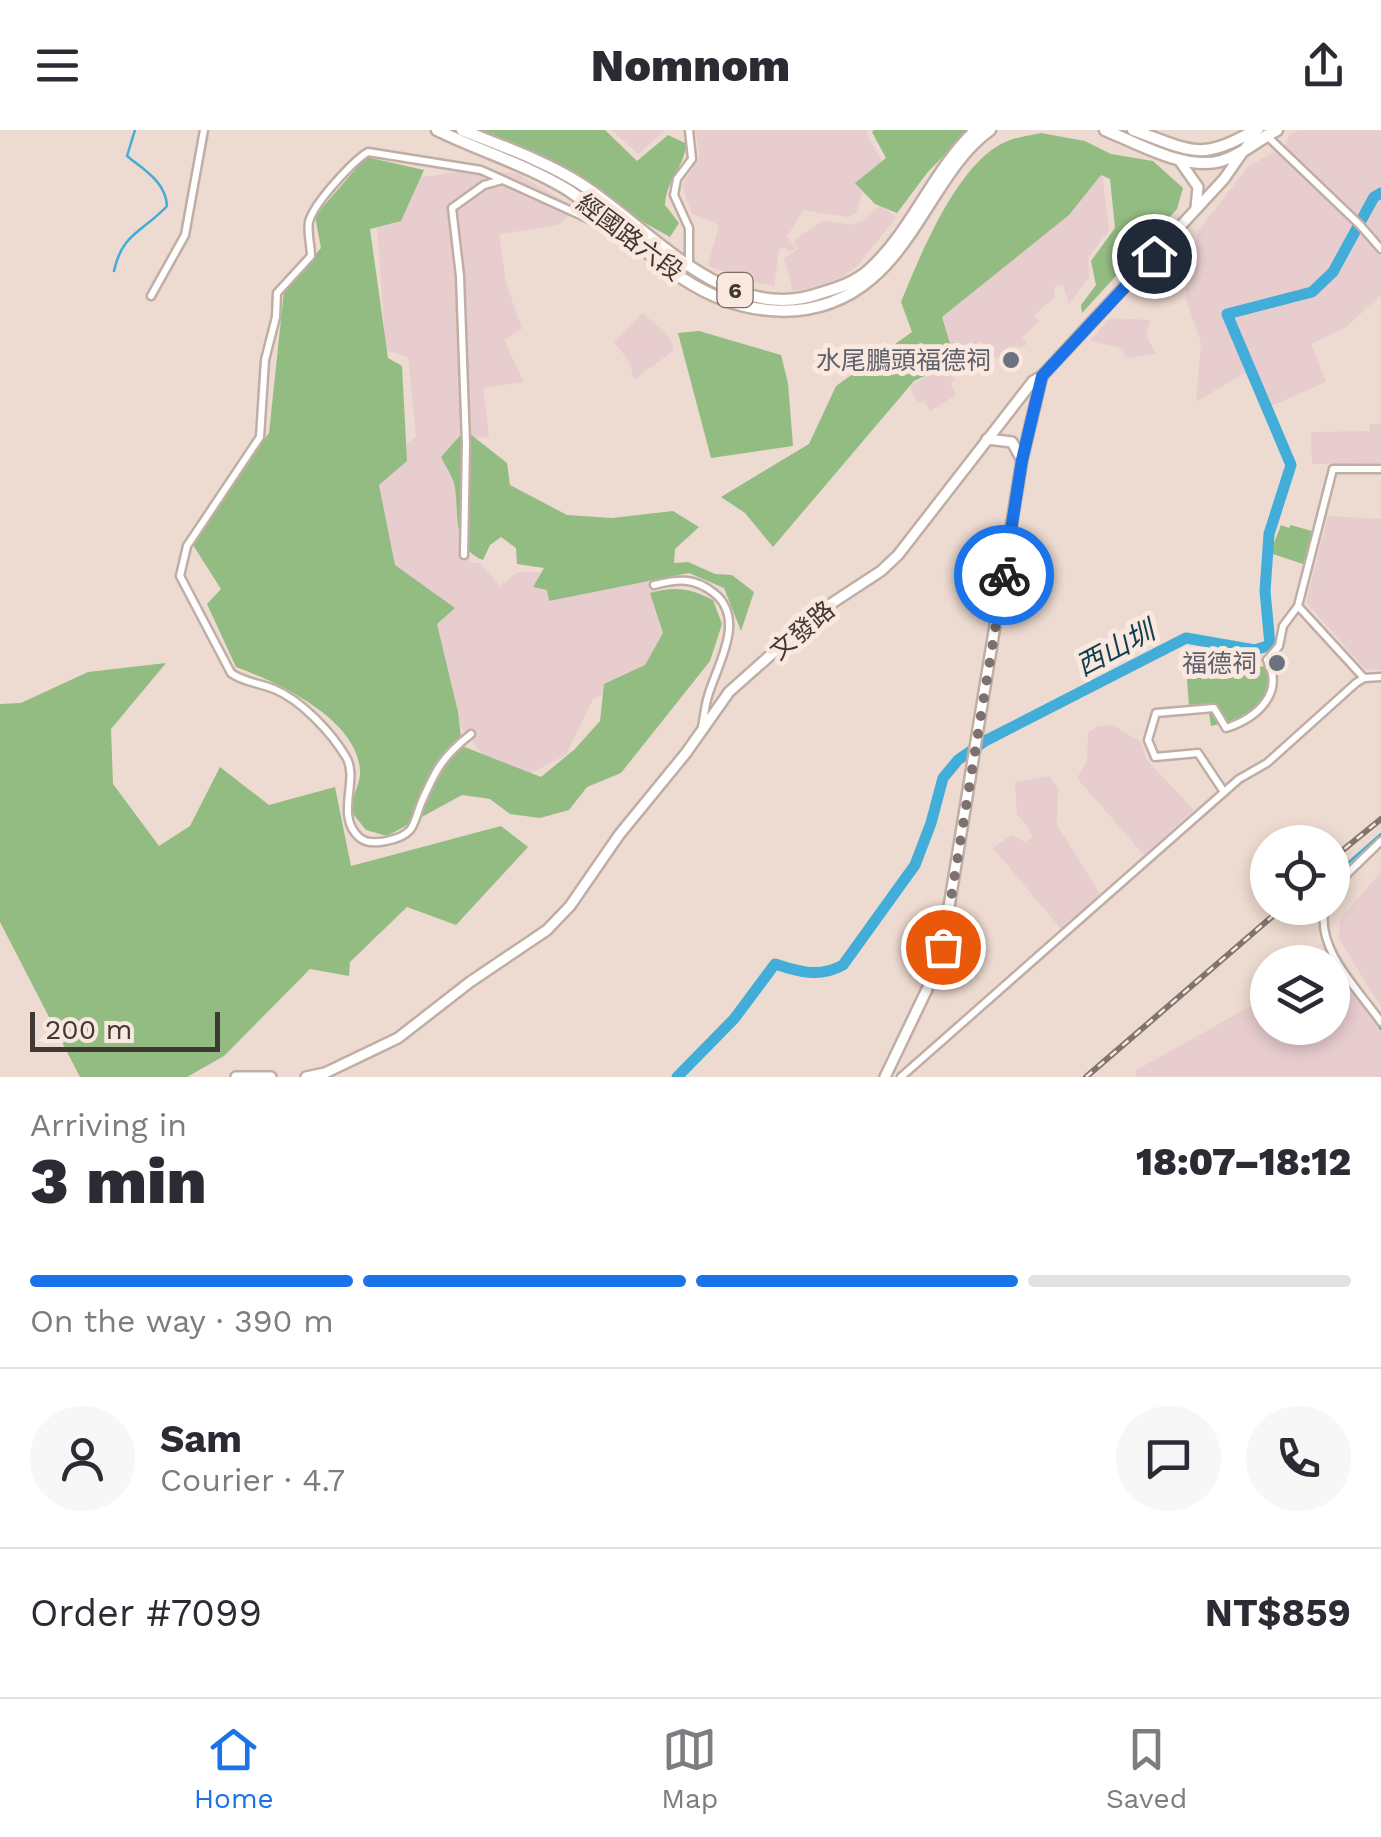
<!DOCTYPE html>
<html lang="en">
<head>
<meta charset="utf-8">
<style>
	body { margin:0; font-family:"Work Sans","Noto Sans TC",sans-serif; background:#f7f7f7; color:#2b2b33; height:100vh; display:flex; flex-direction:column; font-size:38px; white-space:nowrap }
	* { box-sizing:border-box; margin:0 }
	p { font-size:32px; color:#7c7c81 }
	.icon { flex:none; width:55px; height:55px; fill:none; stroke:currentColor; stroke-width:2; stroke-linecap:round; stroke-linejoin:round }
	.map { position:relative; height:947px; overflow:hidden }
	.side { display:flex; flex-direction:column; background:#fff; flex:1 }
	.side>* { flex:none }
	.controls { position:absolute; left:1250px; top:695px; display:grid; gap:20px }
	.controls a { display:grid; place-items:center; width:100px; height:100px; border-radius:50%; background:#fff; box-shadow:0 5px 15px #0003; font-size:50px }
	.scale { position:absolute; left:30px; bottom:25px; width:190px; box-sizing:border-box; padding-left:10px; border:5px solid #3f3834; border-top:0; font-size:28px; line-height:35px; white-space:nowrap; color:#3f3834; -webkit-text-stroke:8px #fae7dd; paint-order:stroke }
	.pin { position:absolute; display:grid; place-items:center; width:85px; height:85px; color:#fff; margin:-42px; border:5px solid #fff; border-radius:50%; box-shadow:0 2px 10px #0007 }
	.courier { position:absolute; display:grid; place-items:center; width:100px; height:100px; margin:-50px; border:8px solid #1a73e8; border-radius:50%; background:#fff; color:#222; box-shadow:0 2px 12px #0007 }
	.summary em { font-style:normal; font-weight:800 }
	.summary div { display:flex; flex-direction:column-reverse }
	.summary { display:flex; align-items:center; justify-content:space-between; height:170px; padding:0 30px }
	h1 { font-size:65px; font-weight:800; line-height:75px }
	.bar { display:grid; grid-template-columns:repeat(4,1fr); gap:15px 10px; align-content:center; height:120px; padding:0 30px }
	.bar i { height:12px; border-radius:8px; background:#e1e1e2 }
	.bar .selected { background:#1a73e8 }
	.bar p { grid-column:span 4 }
	.line { display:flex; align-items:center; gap:25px; padding:0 30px; border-top:2px solid #e1e1e2 }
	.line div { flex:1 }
	.round { display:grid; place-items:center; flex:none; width:105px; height:105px; border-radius:52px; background:#f7f7f7 }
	header { display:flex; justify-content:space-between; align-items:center; height:130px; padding:0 30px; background:#fff; font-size:45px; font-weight:800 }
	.dock { display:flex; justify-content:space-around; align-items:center; height:140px; border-top:2px solid #e1e1e2; background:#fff; font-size:28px; color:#7c7c81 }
	.dock a { display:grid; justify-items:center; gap:5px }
	.dock .selected { color:#1a73e8 }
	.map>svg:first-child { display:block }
</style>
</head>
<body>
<header><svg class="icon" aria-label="menu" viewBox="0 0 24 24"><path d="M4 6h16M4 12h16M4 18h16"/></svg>Nomnom<svg class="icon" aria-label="share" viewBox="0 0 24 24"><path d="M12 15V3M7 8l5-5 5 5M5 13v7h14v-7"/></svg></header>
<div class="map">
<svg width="1381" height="947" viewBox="0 0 1381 947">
	<rect width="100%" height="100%" fill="#eddad0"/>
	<g fill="#e8cdcf">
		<path d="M612 0H665L638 24Z"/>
		<path d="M695 0H868L866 3 887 39 864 57 856 83 847 87 803 80 787 107 796 118 789 122 786 118 779 119 774 156 762 154 708 136 719 95 692 84 682 56 700 26Z"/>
		<path d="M1300 0H1381V164L1348 196 1311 214 1326 252 1269 277 1254 241 1242 244 1196 272 1201 213 1185 166 1198 101 1248 37 1285 15 1289 5Z"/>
		<path d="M475 40 516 43 577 78 558 95 499 104 506 153 522 199 504 210 524 252 483 258 489 306 456 311 466 369 470 433H480L500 456 517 442H650L671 508 644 545 593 569 566 625 527 645 489 633 457 592 385 438 366 340 416 307 408 227 386 220 376 85 414 48Z"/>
		<path d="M1102 42 1109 100 1088 128 1089 147 1069 174 1063 155 1054 157 1055 167 1034 185 1039 191 1022 207 1027 214 1023 217 1008 216 1005 228 992 227 981 212 947 224 938 187Z"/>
		<path d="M881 74 896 88 858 135 844 146 816 158 793 161 784 128 798 119 794 110 824 90 849 95 865 90Z"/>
		<path d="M643 183 670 208 674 220 634 250 629 231 614 212Z"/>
		<path d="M1110 188 1150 190 1146 205 1156 224 1129 228 1124 226V219L1090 211Z"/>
		<path d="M945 233 955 250 950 253 956 265 930 281 924 270 918 273 910 257Z"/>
		<path d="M1370 294H1381V333L1312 334 1311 302 1370 301Z"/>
		<path d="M1328 386 1381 389V540L1365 539 1306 472Z"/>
		<path d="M1113 595 1142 613 1146 629 1194 680 1144 725 1077 648 1087 631 1088 603 1098 596Z"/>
		<path d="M1049 646 1058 658 1057 695 1100 764 1061 799 993 718 1011 705 1025 712 1032 707 1030 699 1017 684 1015 652Z"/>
		<path d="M1381 742V877L1339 809 1340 789Z"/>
		<path d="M1334 831 1381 902V947H1137L1135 941 1267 867 1268 898H1332L1330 832Z"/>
	</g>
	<g fill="#93bc83">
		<path d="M479 0H605L637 31 668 5 687 14C682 40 666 51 665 75L679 93 670 107Z"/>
		<path d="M874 0H968L927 43 897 83 875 74 855 53 886 28 872 2Z"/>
		<path d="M1041 3 1085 11 1111 24 1153 31 1183 58 1177 79 1082 183 1081 175 1096 155 1091 131 1115 98 1110 49 1101 45 1069 85 942 187 951 217 946 236 914 251 773 417 745 383 721 367 809 314 836 256 912 202 901 172C920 126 956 36 1003 13 1014 7 1029 6 1041 3Z"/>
		<path d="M366 27 424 40 401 91 370 99 388 228 402 236 407 331 379 355 395 435 455 478 437 494 458 582 462 616 541 647 575 619 600 591 604 554 645 535 663 503 650 463C675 456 690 458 713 470L722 494 710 531 621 643 587 657 569 680 540 688 510 684 490 669 462 665 387 706 366 700 349 679C352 668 361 652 360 641 358 589 277 552 236 537L207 474 221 459 193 415 220 369 269 303 284 161 321 118 315 86Z"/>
		<path d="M699 201 781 225 788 253 793 316 711 328 678 203Z"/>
		<path d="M465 300 507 333 510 355 567 385 612 388 673 381 699 397 675 419 674 433 688 432 715 444 732 445 754 462 741 501 724 458 689 443 549 471 547 460 533 457 544 438 517 434 516 418 501 407 490 415 483 430C452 418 459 385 455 357 453 347 446 337 441 327Z"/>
		<path d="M1281 395 1289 398 1291 395 1315 402 1306 435 1270 423Z"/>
		<path d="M1185 524 1254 529 1255 537 1266 536 1273 550C1263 581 1241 589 1211 596L1208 576H1189Z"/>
		<path d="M166 533 111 599 113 654 159 716 190 696 220 637 269 675 335 657 351 736 501 696 528 717 456 795 407 777 350 832 349 846 310 839 224 926 187 947H80L0 792V574L21 573 88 542Z"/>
	</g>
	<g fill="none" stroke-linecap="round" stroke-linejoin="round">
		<g stroke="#41add8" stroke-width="2.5">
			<path d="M114 141C122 103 143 102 167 76 166 52 144 40 127 26L135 0"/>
			<path d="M1332 747 1381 704"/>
			<path d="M1378 894 1381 899"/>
		</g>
		<path stroke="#41add8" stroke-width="11" d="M677 947 734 889 775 834C799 842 820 848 843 835L915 735 931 693 943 648 958 630 985 611 1186 508 1255 520 1270 515 1265 461 1269 404 1291 335 1227 184 1312 162 1333 142 1374 67 1381 63"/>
		<g stroke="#c0aea5" stroke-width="11">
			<g id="street">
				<path d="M1265 4 1360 95 1381 119"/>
				<path d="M689 134V98L674 65 677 49 692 29 689 0"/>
				<path d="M151 166 185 105 204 0"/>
				<path d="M464 425 466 314 460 146 452 78 484 55 502 50"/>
				<path d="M654 455C678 449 694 447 714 463 747 489 717 535 708 566 705 576 704 587 702 597"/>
				<path d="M1298 476 1364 548"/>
				<path d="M471 604C443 626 436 639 422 671 418 679 416 693 410 700 401 710 371 717 360 708 334 686 360 650 346 627 331 602 301 570 274 559 259 553 243 552 231 543L180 446 187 416 260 307 265 230 276 187 277 163 311 126C311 116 307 102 309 92 313 74 353 31 368 22L481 40 589 89 603 84"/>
				<path d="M1224 662 1198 623 1155 627 1148 610 1156 583 1214 578 1226 598C1257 588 1285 563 1267 530L1279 516 1283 496 1298 476 1333 339H1381"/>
				<path d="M1332 763 1346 745 1381 711"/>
				<path d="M1325 778C1315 819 1359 860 1381 892"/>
				<path d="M901 947 1239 649 1267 633 1356 553 1364 548 1381 547"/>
			</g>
		</g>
		<g stroke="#c0aea5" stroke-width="14">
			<g id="secondary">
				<path d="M1179 30 1198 57 1196 78"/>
				<path d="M987 309 1012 312 1022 330"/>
				<path d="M236 947H271"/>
				<path d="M306 947 325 943 398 908 470 852 547 800 570 776 619 705 686 623 729 562 820 481 881 441 898 425 1033 251 1042 246 1224 49 1258 0"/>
				<path d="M885 947 940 832 1022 330 1042 246"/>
			</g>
		</g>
		<g stroke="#c0aea5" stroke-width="15">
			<g id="primary">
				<path d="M437 0C480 21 527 35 568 60 608 87 642 122 682 148 741 187 816 196 872 148 920 107 942 34 990 0"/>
				<path d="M462 0C502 16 545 31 581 54 651 99 728 197 821 163 838 158 856 152 869 140 913 100 933 40 976 0"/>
				<path d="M1105 0C1137 13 1185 41 1221 31 1242 25 1258 10 1277 0"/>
				<path d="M1133 0C1190 20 1200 33 1255 0"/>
			</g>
		</g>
		<use href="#street" stroke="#fff" stroke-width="6"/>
		<use href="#secondary" stroke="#fff" stroke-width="9"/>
		<use href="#primary" stroke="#fff" stroke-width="10"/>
		<g stroke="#80756e" stroke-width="6">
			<g id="rail">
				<path d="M1332 729 1381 689"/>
				<path d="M1086 947 1282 778"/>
			</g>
		</g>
		<use href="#rail" stroke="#fae7dd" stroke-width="2.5" stroke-dasharray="8" stroke-linecap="butt"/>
	</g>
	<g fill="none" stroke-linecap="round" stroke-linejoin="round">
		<path stroke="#7c716b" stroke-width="10" stroke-dasharray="0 18" d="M943 817 1004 445"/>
		<path stroke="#1a73e8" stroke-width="12" d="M1004 445 1022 330 1042 246 1154 126"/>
	</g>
	<g fill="#6b7280" stroke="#fae7dd" stroke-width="4">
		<circle cx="1011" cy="230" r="10"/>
		<circle cx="1277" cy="533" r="10"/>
	</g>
	<g text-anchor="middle" stroke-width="10" stroke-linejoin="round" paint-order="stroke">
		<rect fill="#fae7dd" stroke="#776c67" stroke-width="2.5" x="717.5" y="143" width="35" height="34" rx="8"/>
		<g font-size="22" font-weight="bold" fill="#3f3834">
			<text x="735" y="168">6</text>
		</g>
		<g font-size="25" fill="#3f3834" stroke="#fae7dd">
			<text transform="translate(630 107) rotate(37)" y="9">經國路六段</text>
			<text transform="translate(802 500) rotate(-40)" y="9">文發路</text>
		</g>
		<g font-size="25" fill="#5b616d" stroke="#fae7dd" text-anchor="end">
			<text x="991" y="239">水尾鵬頭福德祠</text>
			<text x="1257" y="542">福德祠</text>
		</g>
		<g font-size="28" font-style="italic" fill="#103f51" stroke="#fae7dd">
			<text transform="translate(1115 518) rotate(-28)" y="10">西山圳</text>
		</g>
	</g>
</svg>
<div class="controls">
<a><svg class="icon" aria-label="locate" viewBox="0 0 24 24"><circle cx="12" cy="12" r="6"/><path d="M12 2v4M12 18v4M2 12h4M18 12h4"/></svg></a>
<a><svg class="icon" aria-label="layers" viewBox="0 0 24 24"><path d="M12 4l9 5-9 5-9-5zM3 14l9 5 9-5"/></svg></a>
</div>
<div class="scale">200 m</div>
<div class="pin" style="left:943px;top:817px;background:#ea580c"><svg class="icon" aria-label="bag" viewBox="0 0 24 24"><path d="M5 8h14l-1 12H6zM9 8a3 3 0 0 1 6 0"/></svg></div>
<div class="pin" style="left:1154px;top:126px;background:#1f2937"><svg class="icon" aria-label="home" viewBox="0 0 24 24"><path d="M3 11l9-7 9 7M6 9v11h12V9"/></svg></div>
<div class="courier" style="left:1004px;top:445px"><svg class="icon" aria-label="bike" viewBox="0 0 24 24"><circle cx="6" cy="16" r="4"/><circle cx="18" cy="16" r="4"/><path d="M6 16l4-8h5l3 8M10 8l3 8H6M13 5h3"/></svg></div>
</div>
<section class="side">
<div class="summary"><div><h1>3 min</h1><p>Arriving in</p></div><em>18:07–18:12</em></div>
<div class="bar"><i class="selected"></i><i class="selected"></i><i class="selected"></i><i></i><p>On the way · 390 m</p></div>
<div class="line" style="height:180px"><a class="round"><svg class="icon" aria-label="person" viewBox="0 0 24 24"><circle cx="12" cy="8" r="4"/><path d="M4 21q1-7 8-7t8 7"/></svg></a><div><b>Sam</b><p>Courier · 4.7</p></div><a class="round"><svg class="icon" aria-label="chat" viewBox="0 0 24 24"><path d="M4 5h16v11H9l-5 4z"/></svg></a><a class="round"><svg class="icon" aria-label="phone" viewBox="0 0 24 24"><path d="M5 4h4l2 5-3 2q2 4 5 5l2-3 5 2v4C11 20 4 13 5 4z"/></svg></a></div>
<div class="line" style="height:130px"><div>Order #7099</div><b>NT$859</b></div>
</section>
<nav class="dock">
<a class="selected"><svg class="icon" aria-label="home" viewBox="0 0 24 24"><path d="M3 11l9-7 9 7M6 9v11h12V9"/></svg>Home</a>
<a><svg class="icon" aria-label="map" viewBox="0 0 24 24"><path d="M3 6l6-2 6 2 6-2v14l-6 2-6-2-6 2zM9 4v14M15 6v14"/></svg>Map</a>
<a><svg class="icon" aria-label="saved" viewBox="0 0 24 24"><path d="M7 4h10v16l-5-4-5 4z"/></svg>Saved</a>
</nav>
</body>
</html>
